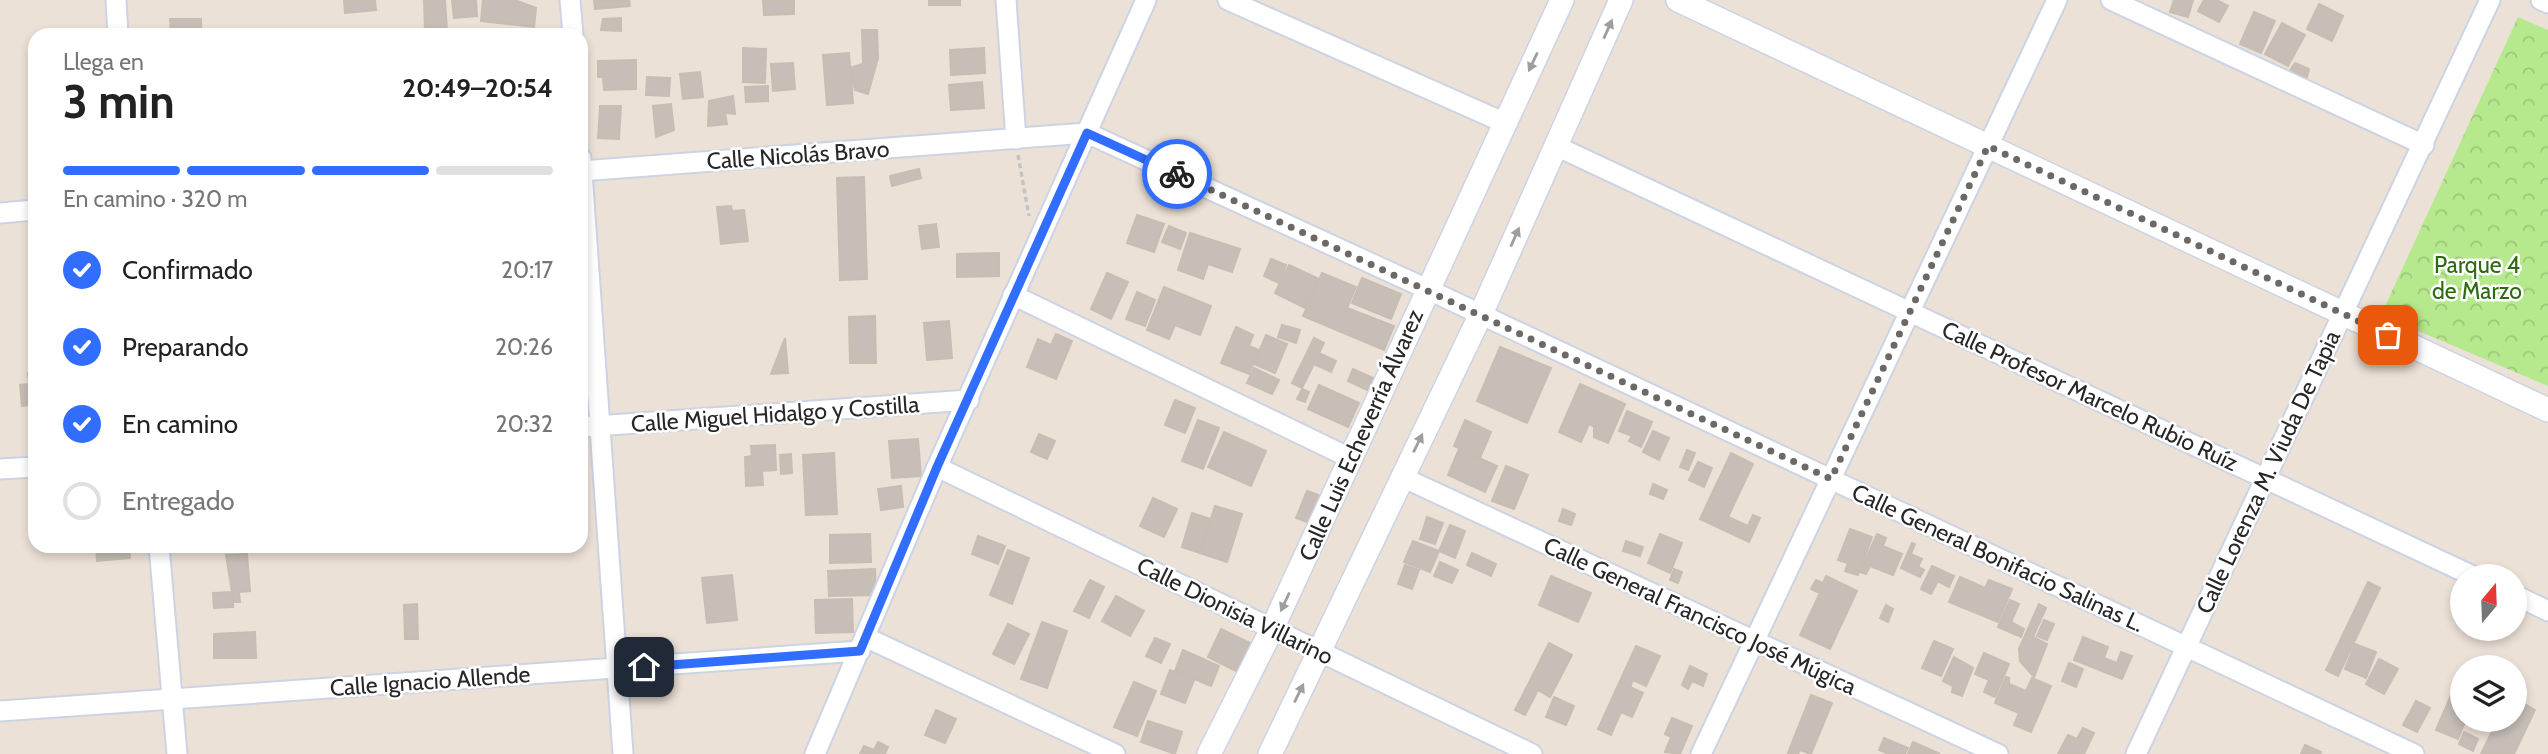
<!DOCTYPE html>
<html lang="es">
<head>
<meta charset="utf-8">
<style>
	body { margin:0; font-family:Cabin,sans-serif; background:#f2f2f2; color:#222; height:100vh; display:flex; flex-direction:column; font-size:26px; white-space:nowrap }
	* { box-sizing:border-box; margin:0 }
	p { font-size:23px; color:#767676 }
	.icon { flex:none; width:38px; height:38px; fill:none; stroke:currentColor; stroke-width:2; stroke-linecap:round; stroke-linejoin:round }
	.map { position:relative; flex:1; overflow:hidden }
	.side { position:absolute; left:28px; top:28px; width:560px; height:525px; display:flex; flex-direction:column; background:#fff; border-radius:21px; box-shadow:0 4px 10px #0003 }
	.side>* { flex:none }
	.needle { width:46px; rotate:19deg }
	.tools { position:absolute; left:2450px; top:564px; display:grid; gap:14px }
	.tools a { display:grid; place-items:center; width:77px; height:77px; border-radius:50%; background:#fff; box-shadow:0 4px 10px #0003; font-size:35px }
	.pin { position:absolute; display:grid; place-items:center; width:60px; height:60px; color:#fff; margin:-30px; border-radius:14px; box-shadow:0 4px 10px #0006 }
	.courier { position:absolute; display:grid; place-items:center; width:70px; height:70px; margin:-35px; border:5px solid #316dff; border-radius:50%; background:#fff; color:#222; box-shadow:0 2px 9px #0007 }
	.head em { font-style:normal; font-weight:700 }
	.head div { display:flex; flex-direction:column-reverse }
	.head { display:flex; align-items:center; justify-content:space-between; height:119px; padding:0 35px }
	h1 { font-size:46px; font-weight:700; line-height:52px }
	.bar { display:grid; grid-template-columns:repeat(4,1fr); gap:10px 7px; align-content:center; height:84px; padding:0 35px }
	.bar i { height:9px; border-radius:5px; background:#e0e0e0 }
	.bar .on { background:#316dff }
	.bar p { grid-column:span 4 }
	ol { padding:0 35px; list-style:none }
	li { display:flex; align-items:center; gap:21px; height:77px }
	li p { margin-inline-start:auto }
	li .icon { padding:7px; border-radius:50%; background:#316dff; color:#fff; stroke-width:4 }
	li:last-child { color:#767676 }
	li i { width:38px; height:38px; border:4px solid #e0e0e0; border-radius:50% }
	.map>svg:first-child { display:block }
</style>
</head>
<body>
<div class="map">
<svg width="2548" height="754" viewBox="0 0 2548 754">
	<defs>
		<pattern id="park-crowns" width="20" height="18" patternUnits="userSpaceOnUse" patternTransform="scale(1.75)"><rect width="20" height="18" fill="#b6e98d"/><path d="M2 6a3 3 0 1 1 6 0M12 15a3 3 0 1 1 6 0" fill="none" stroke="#9cc87a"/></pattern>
	</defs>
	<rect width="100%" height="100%" fill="#ece1d7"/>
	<path fill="url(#park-crowns)" d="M2518 17 2548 30V386L2381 315Z"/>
	<g fill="#c7beb7" stroke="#c7bdb1" stroke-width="2">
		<path d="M344 0H375L376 10 345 13Z"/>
		<path d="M424 0H445L447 30 425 31Z"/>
		<path d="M452 0H476L477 16 454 18Z"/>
		<path d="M483 0H515L536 8 534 27 481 21Z"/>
		<path d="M594 0H629L630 6 595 9Z"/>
		<path d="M763 0H794V14L764 15Z"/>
		<rect x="929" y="0" width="31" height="5"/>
		<path d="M2174 0H2193L2188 17 2170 12Z"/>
		<path d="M2204 0H2217L2228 6 2219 22 2198 11Z"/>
		<path d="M2319 4 2343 16 2332 41 2307 29Z"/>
		<path d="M2254 12 2275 21 2261 53 2240 44Z"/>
		<path d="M621 18V31L601 30 603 19Z"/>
		<path d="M170 19H201V32H213V35H171Z"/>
		<path d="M2282 23 2305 35 2288 66 2265 54Z"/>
		<path d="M862 30H877L878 58 868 94 855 90 849 68 863 64Z"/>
		<path d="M743 48 766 49 765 83 743 82Z"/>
		<path d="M984 48 985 73 951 75 950 50Z"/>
		<path d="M849 53 853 103 827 105 823 55Z"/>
		<path d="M636 60V89L604 90 603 77H598V61Z"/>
		<path d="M793 63 795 89 773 91 771 64Z"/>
		<path d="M2295 63 2309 69 2307 77 2289 72Z"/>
		<path d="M700 72 703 97 683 99 680 74Z"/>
		<path d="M647 77 670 78 669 96 646 95Z"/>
		<path d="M982 82 984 108 951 110 949 85Z"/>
		<path d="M768 86V101L746 102 745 87Z"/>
		<path d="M733 96 735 114 725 113 727 124 708 126 709 101Z"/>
		<path d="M671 104 674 130 656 137 653 106Z"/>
		<path d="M600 106H621L619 139 598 138Z"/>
		<path d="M919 169 921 178 892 186 890 176Z"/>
		<path d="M864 177 867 279 840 280 837 178Z"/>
		<path d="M731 206 732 211 744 210 748 241 721 244 717 207Z"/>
		<path d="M1137 215 1164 224 1154 252 1127 243Z"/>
		<path d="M936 224 939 247 922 249 919 226Z"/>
		<path d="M1169 226 1186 233 1180 249 1162 242Z"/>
		<path d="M1190 233 1240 249 1232 272 1208 264 1203 279 1178 270Z"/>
		<path d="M999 253V276L957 277V254Z"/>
		<path d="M1271 259 1286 265 1279 283 1264 276Z"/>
		<path d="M1289 265 1319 279 1305 308 1275 293Z"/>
		<path d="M1107 273 1128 282 1111 319 1091 309Z"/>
		<path d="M1322 273 1356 287 1347 308 1394 326 1384 350 1303 316Z"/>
		<path d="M1362 278 1401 294 1391 319 1352 303Z"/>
		<path d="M1164 287 1211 306 1200 335 1175 325 1169 339 1147 330Z"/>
		<path d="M1137 292 1155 300 1145 326 1126 319Z"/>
		<path d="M875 316 876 363H850L849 317Z"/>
		<path d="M949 321 952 358 927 360 924 323Z"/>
		<path d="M1282 325 1300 330 1296 343 1278 337Z"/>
		<path d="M1236 327 1253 335 1249 346 1259 350 1249 374 1221 363Z"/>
		<path d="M1056 334 1072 341 1056 379 1027 367 1038 339 1051 345Z"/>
		<path d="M1266 335 1287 344 1275 373 1254 364Z"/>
		<path d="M785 338 788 373 771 374Z"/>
		<path d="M1314 338 1324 343 1319 353 1336 361 1331 372 1314 364 1302 388 1292 383Z"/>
		<path d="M1500 347 1551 368 1527 423 1477 401Z"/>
		<path d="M1254 368 1279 380 1272 394 1247 383Z"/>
		<path d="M1353 369 1373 378 1367 390 1348 381Z"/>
		<path d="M35 372V404L22 406 20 385 29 384 28 373Z"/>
		<path d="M1580 384 1625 404 1608 443 1594 437V427L1589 424 1581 442 1559 432Z"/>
		<path d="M1319 385 1359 403 1348 427 1308 409Z"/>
		<path d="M1302 389 1309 392 1305 402 1297 399Z"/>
		<path d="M1175 400 1195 408 1185 433 1165 425Z"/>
		<path d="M1627 411 1652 422 1641 447 1629 441 1632 436 1619 431Z"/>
		<path d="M1198 420 1219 428 1203 469 1182 461Z"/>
		<path d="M1465 420 1491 432 1480 458 1454 446Z"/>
		<path d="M1653 431 1669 438 1659 460 1643 452Z"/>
		<path d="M1224 432 1266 451 1251 486 1208 467Z"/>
		<path d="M1039 434 1055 441 1047 459 1031 452Z"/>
		<path d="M918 439 921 476 892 478 889 441Z"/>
		<path d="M775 445 776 470 762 471 763 485 746 486 745 457 752 456 751 446Z"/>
		<path d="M1459 449 1497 466 1485 492 1448 475Z"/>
		<path d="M1687 450 1695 453 1688 470 1680 467Z"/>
		<path d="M834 453 837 514 806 515 803 455Z"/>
		<path d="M1731 453 1753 464 1728 517 1748 526 1753 515 1760 518 1749 542 1700 519Z"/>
		<path d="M791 454 792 473 781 474 780 455Z"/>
		<path d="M1698 462 1712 468 1704 487 1689 480Z"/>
		<path d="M1506 466 1528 475 1514 509 1492 501Z"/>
		<path d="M1653 484 1667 490 1663 499 1650 494Z"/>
		<path d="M901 486 903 507 881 510 878 489Z"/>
		<path d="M1307 491 1329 499 1318 526 1296 518Z"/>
		<path d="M1153 498 1177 509 1164 537 1140 526Z"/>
		<path d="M29 506H35V541H31Z"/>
		<path d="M1215 506 1242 514 1227 562 1200 553Z"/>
		<path d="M1563 509 1575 514 1571 525 1559 521Z"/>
		<path d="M1192 513 1210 519 1200 553 1182 547Z"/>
		<path d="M1427 517 1443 523 1435 544 1420 539Z"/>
		<path d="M1450 525 1465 531 1455 558 1439 551Z"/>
		<path d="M1850 529 1872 537 1858 575 1845 571 1848 563 1838 560Z"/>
		<path d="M870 534 871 562 830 563V535Z"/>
		<path d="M1660 534 1682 543 1670 573 1648 563Z"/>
		<path d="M1877 534 1886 538 1883 546 1902 554 1893 575 1870 566 1866 574 1860 572Z"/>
		<path d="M978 536 1005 546 998 564 972 554Z"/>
		<path d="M1413 541 1439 551 1430 572 1404 562Z"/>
		<path d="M1626 541 1643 547 1640 556 1623 551Z"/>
		<path d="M1912 543 1915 544 1911 554 1922 559 1918 567 1924 570 1920 577 1901 568Z"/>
		<path d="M96 546H129L130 558 97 561Z"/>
		<path d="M1008 550 1029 558 1012 604 990 595Z"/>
		<path d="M1472 553 1496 564 1491 576 1467 565Z"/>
		<path d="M247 554 250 591 239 592 240 602H233V607L214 608 213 593 232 592 226 555Z"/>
		<path d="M1440 562 1458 570 1452 583 1434 576Z"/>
		<path d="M1405 565 1419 570 1412 589 1398 584Z"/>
		<path d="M1932 566 1954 576 1949 587 1938 581 1931 594 1921 589Z"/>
		<path d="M875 569 876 595 829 596 828 571Z"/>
		<path d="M1674 569 1682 572 1678 583 1670 580Z"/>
		<path d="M732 575 737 620 707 623 702 578Z"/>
		<path d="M1551 576 1591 593 1578 622 1539 605Z"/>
		<path d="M1826 576 1857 591 1830 649 1800 635 1820 593 1811 589 1816 580 1823 583Z"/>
		<path d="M1960 577 1985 588 1989 580 2012 589 1998 622 1949 602Z"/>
		<path d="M1090 580 1104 587 1089 618 1074 611Z"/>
		<path d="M2368 582 2380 588 2338 676 2326 670Z"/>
		<path d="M1116 596 1144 611 1130 636 1102 621Z"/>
		<path d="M852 599 853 632 816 633 815 600Z"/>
		<path d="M2010 600 2019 604 2011 622 2024 629 2021 637 1998 627Z"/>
		<path d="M417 604 418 639H405L404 605Z"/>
		<path d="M2039 604 2046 608 2033 637 2047 644 2034 677 2020 661 2019 649Z"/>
		<path d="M1886 605 1893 609 1888 622 1880 618Z"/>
		<path d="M2044 620 2054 624 2047 640 2037 636Z"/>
		<path d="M1042 622 1067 631 1047 688 1021 679Z"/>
		<path d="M1008 624 1029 634 1014 664 993 654Z"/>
		<path d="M1221 629 1252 644 1238 672 1208 657Z"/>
		<path d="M255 632 256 658H214V634Z"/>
		<path d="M2083 637 2108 647 2104 658 2117 663 2121 652 2132 656 2122 679 2074 660Z"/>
		<path d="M1155 638 1170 644 1161 663 1146 656Z"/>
		<path d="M1934 641 1953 649 1941 676 1922 668Z"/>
		<path d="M1549 643 1572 655 1550 697 1538 690 1525 715 1515 710Z"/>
		<path d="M2355 644 2376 652 2366 678 2345 669Z"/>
		<path d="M1636 646 1660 656 1646 686 1633 680 1630 687 1643 693 1632 717 1621 712 1611 735 1598 729Z"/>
		<path d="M1183 650 1219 666 1211 686 1175 671Z"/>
		<path d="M1984 653 2009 664 1995 697 1984 692 1989 680 1975 674Z"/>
		<path d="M1954 657 1973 668 1962 696 1952 692 1953 686 1943 681Z"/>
		<path d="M2379 659 2398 669 2384 694 2366 684Z"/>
		<path d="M2069 663 2083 669 2076 687 2062 681Z"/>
		<path d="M1690 666 1707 674 1703 686 1692 681 1688 689 1682 685Z"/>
		<path d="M1170 670 1194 680 1185 703 1161 694Z"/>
		<path d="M2006 677 2009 678V684L2026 691 2032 678 2051 686 2031 732 2014 725 2019 713 1995 703Z"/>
		<path d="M1134 682 1156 691 1137 736 1114 727Z"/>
		<path d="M2452 693 2462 697V719H2466L2458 739 2436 730Z"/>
		<path d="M1811 695 1832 703 1811 754 1800 750 1798 754H1791L1788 753Z"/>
		<path d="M1554 697 1574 706 1566 725 1546 717Z"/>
		<path d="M2515 699 2535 710 2514 754H2481L2498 719H2515Z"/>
		<path d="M2416 701 2430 708 2417 732 2403 725Z"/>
		<path d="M936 710 956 719 945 743 925 735Z"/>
		<path d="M1672 718 1692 726 1680 754 1665 752 1671 737 1665 734Z"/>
		<path d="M1148 721 1182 732 1175 754 1141 742Z"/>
		<path d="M2083 728 2094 733 2084 754H2058L2068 735 2077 739Z"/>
		<path d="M2464 732 2478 739 2473 751 2459 744Z"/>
		<path d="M1884 738 1908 748 1905 754H1889L1879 750Z"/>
		<path d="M878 742 888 747 885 754H860L864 746 874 750Z"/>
		<path d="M1913 742 1940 754H1908Z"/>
		<path d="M2305 745 2321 752 2320 754H2301Z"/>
	</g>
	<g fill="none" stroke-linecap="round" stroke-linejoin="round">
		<g stroke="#ccd3e3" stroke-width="23">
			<g id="minor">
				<path d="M116 0 118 35"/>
				<path d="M570 0 573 35"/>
				<path d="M1006 0 1016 139"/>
				<path d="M1228 0 1505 123"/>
				<path d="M2111 0 2424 145"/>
				<path d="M2541 0 2548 3"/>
				<path d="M1556 146 2473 576"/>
				<path d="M581 158 623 754"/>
				<path d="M581 171 1087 133 1427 289 2414 754"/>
				<path d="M0 213 35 210"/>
				<path d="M1013 295 1352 459"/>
				<path d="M581 427 969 400"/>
				<path d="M937 467 1532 754"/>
				<path d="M0 469 35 467"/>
				<path d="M1402 477 1998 754"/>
				<path d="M159 546 177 754"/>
				<path d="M2515 595 2548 611"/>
				<path d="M865 637 1115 754"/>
				<path d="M0 711 860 651"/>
				<path d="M815 754 937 467 1146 0"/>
				<path d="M1701 754 2057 0"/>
				<path d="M2136 754 2490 0"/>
			</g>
		</g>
		<g stroke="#ccd3e3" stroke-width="26">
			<g id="tertiary">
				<path d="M1678 0 2548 410"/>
				<path d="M1209 754 1272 629 1562 0"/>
				<path d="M1270 754 1481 314 1621 0"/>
			</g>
		</g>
		<path stroke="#c3c3c3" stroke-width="3.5" stroke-dasharray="5 3.5" stroke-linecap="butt" d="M1018 155 1029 216"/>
		<use href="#minor" stroke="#fff" stroke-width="19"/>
		<use href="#tertiary" stroke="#fff" stroke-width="23"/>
	</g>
	<defs><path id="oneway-solid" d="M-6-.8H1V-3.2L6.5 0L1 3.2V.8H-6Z" transform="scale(1.75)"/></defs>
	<g fill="#9e9e9e">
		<use href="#oneway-solid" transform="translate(1608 29) rotate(-66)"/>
		<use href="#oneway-solid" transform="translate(1533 62) rotate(115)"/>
		<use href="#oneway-solid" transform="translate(1515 237) rotate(-66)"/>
		<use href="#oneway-solid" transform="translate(1418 443) rotate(-64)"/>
		<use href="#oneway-solid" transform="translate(1285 602) rotate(115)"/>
		<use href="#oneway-solid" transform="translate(1299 693) rotate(-64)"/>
	</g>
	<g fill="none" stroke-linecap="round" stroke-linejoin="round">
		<path stroke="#6c6865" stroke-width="7" stroke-dasharray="0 12.6" d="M1177 174 1831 479 1988 146 2388 335"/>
		<path stroke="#316dff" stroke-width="9" d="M644 667 860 651 937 467 1087 133 1177 174"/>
	</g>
	<g text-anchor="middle" stroke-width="5" stroke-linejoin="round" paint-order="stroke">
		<g font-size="23" fill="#272727" stroke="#fff">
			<text transform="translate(798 155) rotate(-4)" y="8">Calle Nicolás Bravo</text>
			<text transform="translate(2090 396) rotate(25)" y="8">Calle Profesor Marcelo Rubio Ruíz</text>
			<text transform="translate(775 414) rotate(-4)" y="8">Calle Miguel Hidalgo y Costilla</text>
			<text transform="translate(1361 435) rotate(-66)" y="8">Calle Luis Echeverría Álvarez</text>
			<text transform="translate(2268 472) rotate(-65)" y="8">Calle Lorenza M. Viuda De Tapia</text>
			<text transform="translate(1998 558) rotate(25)" y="8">Calle General Bonifacio Salinas L.</text>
			<text transform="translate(1235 611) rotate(26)" y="8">Calle Dionisia Villarino</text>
			<text transform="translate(1700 616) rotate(25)" y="8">Calle General Francisco José Múgica</text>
			<text transform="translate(430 681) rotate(-4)" y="8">Calle Ignacio Allende</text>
		</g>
		<g font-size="23" fill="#2d6a12" stroke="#fff">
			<text x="2477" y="273">Parque 4<tspan x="2477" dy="26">de Marzo</tspan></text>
		</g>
	</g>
</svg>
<div class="tools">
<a><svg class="needle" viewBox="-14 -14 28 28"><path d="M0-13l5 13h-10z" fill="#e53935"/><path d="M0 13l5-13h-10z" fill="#767676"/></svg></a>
<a><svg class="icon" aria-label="layers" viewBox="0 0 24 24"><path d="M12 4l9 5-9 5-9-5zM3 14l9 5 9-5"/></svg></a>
</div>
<div class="pin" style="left:2388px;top:335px;background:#ea580c"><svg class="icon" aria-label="bag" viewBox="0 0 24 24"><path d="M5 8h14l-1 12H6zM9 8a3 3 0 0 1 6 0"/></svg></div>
<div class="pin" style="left:644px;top:667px;background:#1f2937"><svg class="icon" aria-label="home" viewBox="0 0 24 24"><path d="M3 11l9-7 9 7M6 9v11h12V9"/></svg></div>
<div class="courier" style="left:1177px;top:174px"><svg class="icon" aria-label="bike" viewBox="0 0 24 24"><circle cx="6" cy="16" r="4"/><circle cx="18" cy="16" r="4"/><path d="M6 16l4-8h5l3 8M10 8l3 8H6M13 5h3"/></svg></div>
<section class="side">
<div class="head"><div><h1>3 min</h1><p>Llega en</p></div><em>20:49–20:54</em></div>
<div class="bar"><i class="on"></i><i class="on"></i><i class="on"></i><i></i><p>En camino · 320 m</p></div>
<ol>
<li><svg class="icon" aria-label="check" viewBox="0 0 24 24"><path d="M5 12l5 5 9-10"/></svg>Confirmado<p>20:17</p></li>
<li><svg class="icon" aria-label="check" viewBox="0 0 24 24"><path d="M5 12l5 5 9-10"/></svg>Preparando<p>20:26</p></li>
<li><svg class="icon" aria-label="check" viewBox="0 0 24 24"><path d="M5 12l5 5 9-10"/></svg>En camino<p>20:32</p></li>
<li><i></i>Entregado</li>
</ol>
</section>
</div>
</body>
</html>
